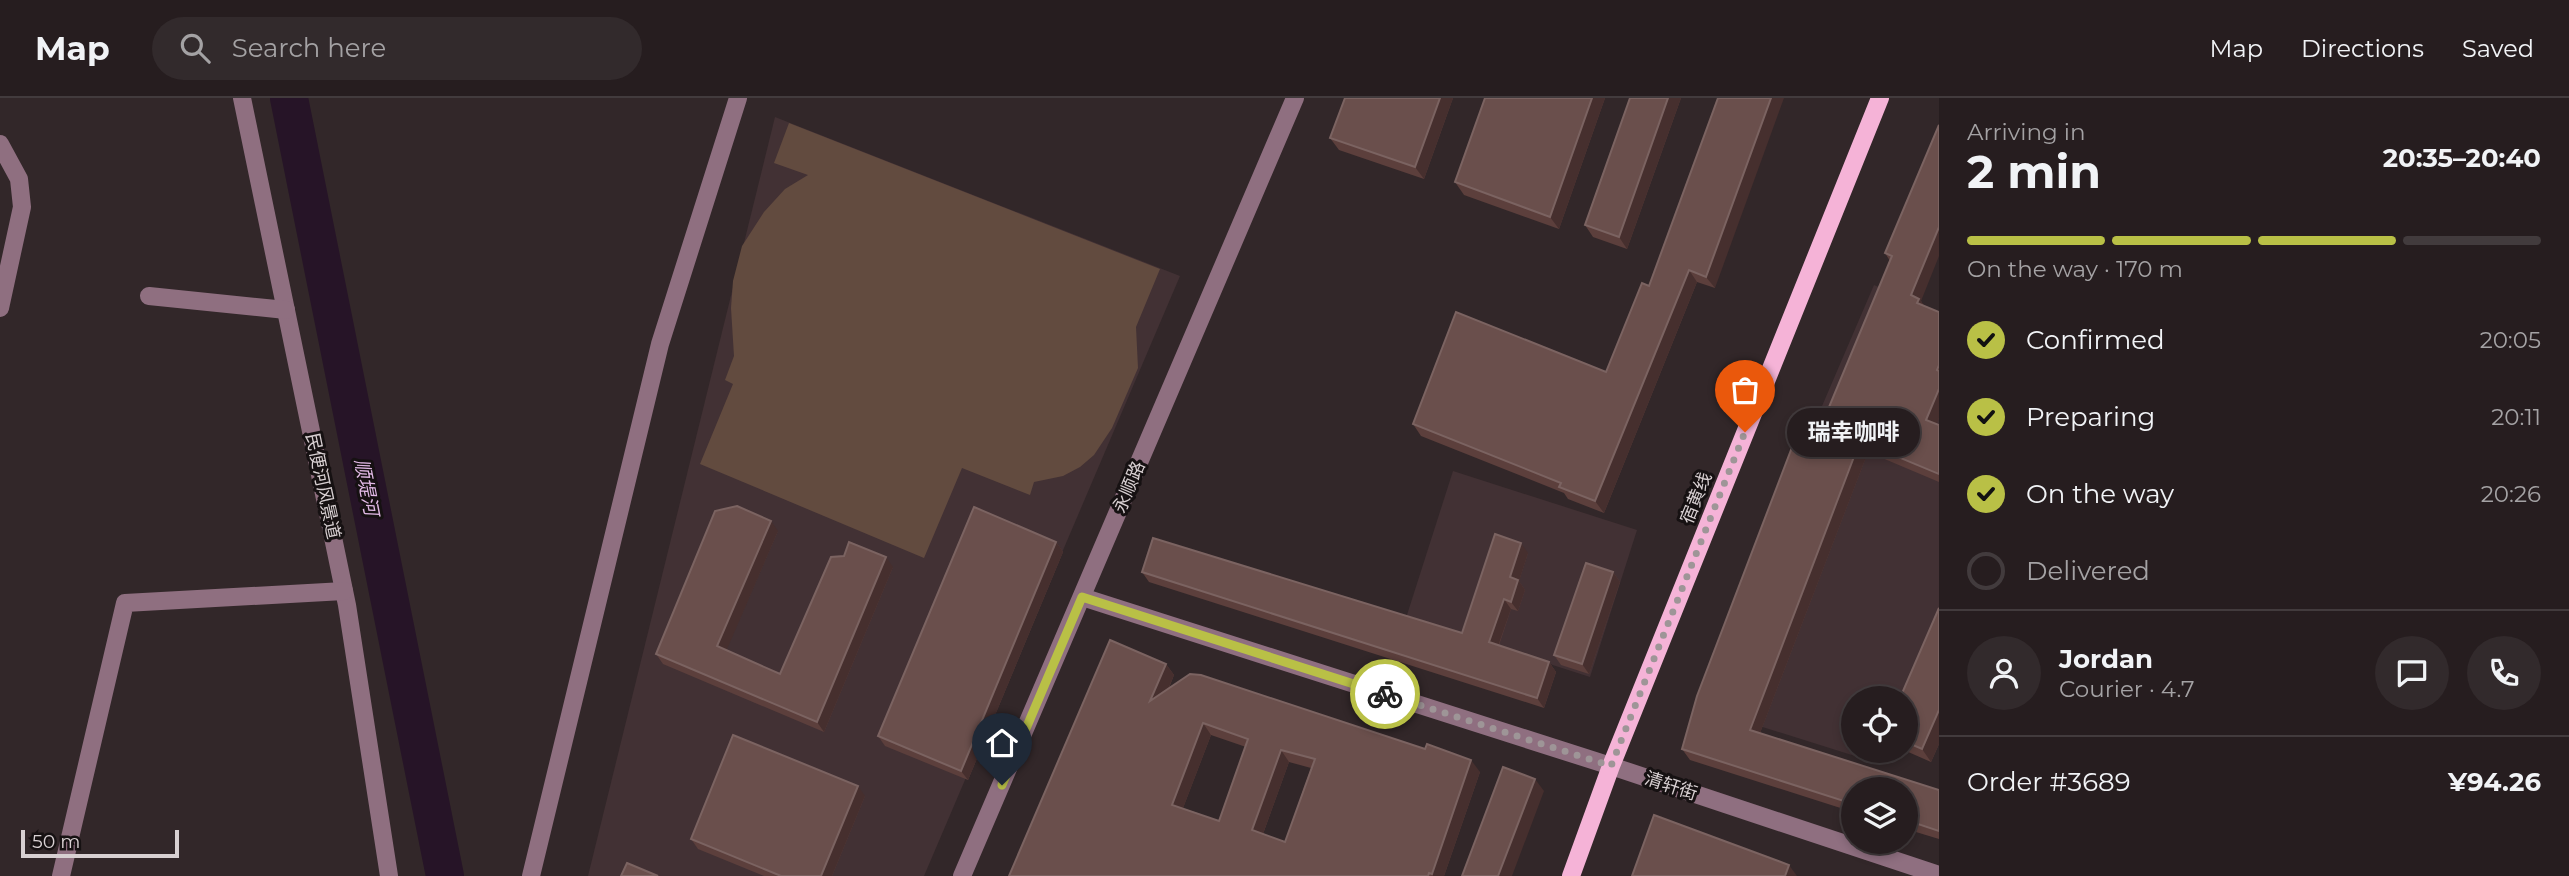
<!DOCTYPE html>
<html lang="en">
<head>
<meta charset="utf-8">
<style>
	body { margin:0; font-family:Montserrat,"Noto Sans SC",sans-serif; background:#322a2c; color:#f1f3f6; height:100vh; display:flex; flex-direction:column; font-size:26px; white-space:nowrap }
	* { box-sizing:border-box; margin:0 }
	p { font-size:23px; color:#a4a2a4 }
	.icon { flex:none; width:38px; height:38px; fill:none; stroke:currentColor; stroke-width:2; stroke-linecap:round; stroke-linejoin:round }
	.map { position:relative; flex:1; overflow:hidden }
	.sheet { display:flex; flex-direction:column; background:#261d1f; width:630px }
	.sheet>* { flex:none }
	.controls { position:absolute; left:1841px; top:588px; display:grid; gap:14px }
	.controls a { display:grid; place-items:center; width:77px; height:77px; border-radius:50%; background:#261d1f; box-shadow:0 4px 10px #0003,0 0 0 2px #423b3d; font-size:35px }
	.scale { position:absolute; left:21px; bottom:18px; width:158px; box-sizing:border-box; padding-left:7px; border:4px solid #d8d0d2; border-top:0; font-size:19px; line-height:24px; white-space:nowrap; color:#d8d0d2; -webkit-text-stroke:5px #161112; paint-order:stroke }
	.pin { position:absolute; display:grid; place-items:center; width:60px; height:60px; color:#fff; margin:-72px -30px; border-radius:50% 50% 50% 0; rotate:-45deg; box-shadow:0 0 7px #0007 }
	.pin .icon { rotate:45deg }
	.courier { position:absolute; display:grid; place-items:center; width:70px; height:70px; margin:-35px; border:5px solid #b9c046; border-radius:50%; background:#fff; color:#222; box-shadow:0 2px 9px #0007 }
	.bubble { position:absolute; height:49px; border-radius:24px; background:#261d1f; box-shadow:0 4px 10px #0003,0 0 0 2px #423b3d; font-size:23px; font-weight:700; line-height:49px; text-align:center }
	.head em { font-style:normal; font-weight:700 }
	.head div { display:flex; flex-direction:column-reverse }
	.head { display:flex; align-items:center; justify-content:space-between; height:119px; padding:0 28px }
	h1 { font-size:46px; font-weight:700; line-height:52px }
	.bar { display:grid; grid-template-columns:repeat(4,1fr); gap:10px 7px; align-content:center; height:84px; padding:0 28px }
	.bar i { height:9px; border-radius:5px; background:#423b3d }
	.bar .on { background:#b9c046 }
	.bar p { grid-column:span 4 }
	.line { display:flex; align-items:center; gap:18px; padding:0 28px; border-top:2px solid #423b3d }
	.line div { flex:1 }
	.round { display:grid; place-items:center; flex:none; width:74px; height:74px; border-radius:37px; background:#322a2c }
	ol { padding:0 28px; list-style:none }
	li { display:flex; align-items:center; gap:21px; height:77px }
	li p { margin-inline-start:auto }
	li .icon { padding:7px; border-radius:50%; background:#b9c046; color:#111; stroke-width:4 }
	li:last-child { color:#a4a2a4 }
	li i { width:38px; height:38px; border:4px solid #423b3d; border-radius:50% }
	header { display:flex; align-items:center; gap:42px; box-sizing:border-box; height:98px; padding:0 35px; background:#261d1f; border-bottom:2px solid #423b3d }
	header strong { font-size:33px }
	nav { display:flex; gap:38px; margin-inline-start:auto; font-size:24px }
	.search { width:490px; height:63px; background:#322a2c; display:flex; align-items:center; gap:18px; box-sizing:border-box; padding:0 24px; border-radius:38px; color:#a4a2a4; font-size:26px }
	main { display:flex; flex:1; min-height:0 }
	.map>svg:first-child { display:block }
</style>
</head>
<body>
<header>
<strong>Map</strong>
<div class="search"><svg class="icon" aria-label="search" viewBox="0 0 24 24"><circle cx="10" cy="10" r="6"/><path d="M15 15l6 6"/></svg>Search here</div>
<nav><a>Map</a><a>Directions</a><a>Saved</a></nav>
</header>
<main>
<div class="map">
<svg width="1939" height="778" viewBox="0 0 1939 778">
	<rect width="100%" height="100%" fill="#322729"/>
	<g fill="#423134">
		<path d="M775 19 1180 178 924 778H588Z"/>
		<path d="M1874 187 1939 215V511L1901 600H1853V653H1878L1874 664 1702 610 1807 343Z"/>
		<path d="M1453 373 1637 432 1590 579 1406 520Z"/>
	</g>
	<path fill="#624b3f" d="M789 25 1160 171 1136 229 1138 270 1112 330 1094 357 1080 369 1063 378 1034 384 1030 397 962 370 924 460 700 366 733 286 725 282 734 258 731 210 733 183 742 148 764 114 785 91 808 77 774 65Z"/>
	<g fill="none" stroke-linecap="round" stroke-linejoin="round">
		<path stroke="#261427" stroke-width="38" d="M289 0 445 778"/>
		<g stroke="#8f6f80" stroke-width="18">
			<path d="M242 0 347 507 389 778"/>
			<path d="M0 46 19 81 22 109 0 210"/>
			<path d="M149 198 286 212"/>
			<path d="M1082 499 1611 668 1939 777"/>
			<path d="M61 778 125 505 344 493"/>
			<path d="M531 778 660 246 738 0"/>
			<path d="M962 778 1295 0"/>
		</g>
		<path stroke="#f5b3d7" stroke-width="18" d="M1571 778 1611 668 1880 0"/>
	</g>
	<g fill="#5c3f3c" fill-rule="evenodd">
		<path d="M1345 0H1453L1424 81 1339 52 1330 40Z"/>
		<path d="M1485 0H1605L1559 131 1464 97 1455 84Z"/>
		<path d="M1630 0H1681L1627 151 1593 139 1585 127Z"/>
		<path d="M1718 0 1715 190 1697 184 1604 415 1568 401 1564 395 1421 338 1413 326 1606 274 1649 188Z"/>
		<path d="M1939 27 1921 203 1924 208 1939 214V320L1936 326 1939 327V384L1868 354 1760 635 1939 692V741L1906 731V691H1853V714L1690 662 1682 651 1817 338 1890 163 1885 155Z"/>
		<path d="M778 433 726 552 780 576 893 469 824 634 663 566 656 556Z"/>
		<path d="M1056 444 1063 454 968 682 885 648 878 638Z"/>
		<path d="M1528 455 1519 483 1525 492 1518 513 1511 511 1499 547 1549 564 1556 574 1544 610 1149 484 1142 474 1462 535Z"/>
		<path d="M1613 474 1620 484 1589 576 1561 567 1554 557Z"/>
		<path d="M1939 510V646L1931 664 1906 653V600Z"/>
		<path d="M1166 566 1174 577 1169 590 1480 674 1444 778H1009ZM1211 637 1246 649 1219 723 1183 710ZM1289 664 1311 670 1285 744 1263 736Z"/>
		<path d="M865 698 832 778H764L698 751 691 741Z"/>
	</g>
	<g fill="#462f2e">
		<path d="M1440 0H1453L1424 81 1415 69Z"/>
		<path d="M1592 0H1605L1559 131 1550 119Z"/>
		<path d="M1668 0H1681L1627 151 1619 139Z"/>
		<path d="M1771 0H1784L1715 190 1706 179Z"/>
		<path d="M1939 129V158L1921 203 1927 212 1918 208 1911 197Z"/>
		<path d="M1689 172 1697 184 1604 415 1595 403Z"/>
		<path d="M1939 291V320L1934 333 1926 322Z"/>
		<path d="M1860 343 1868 354 1757 643 1750 632Z"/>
		<path d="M771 423 778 433 724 558 717 548Z"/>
		<path d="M1056 444 1063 454 968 682 961 673Z"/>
		<path d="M1521 445 1528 455 1519 483 1525 492 1518 513 1511 504 1510 479Z"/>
		<path d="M886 459 893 469 824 634 817 624Z"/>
		<path d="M1613 474 1620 484 1589 576 1582 566Z"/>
		<path d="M1504 501 1511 511 1496 554 1489 544Z"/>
		<path d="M1549 564 1556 574 1544 610 1537 600Z"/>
		<path d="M1166 566 1174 577 1158 615 1150 603Z"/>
		<path d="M1939 612V646L1931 664 1922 651Z"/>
		<path d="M1203 625 1211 637 1180 718 1172 707Z"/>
		<path d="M1281 652 1289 664 1260 744 1252 732Z"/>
		<path d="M1471 662 1480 674 1444 778H1433L1432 776Z"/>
		<path d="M1535 681 1544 693 1512 778H1498Z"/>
		<path d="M858 688 865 698 832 778H821Z"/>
		<path d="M1789 767 1797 778H1785Z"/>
	</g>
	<g fill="#6a4f4c" stroke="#7b6361" stroke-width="2" fill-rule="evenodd">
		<path d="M1345 0H1440L1415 69 1330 40Z"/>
		<path d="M1485 0H1592L1550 119 1455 84Z"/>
		<path d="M1630 0H1668L1619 139 1585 127Z"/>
		<path d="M1718 0H1771L1706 179 1689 172 1595 403 1559 389 1561 385 1413 326 1456 214 1606 274 1642 185 1649 188Z"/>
		<path d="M1939 27V129L1911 197 1919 201 1917 205 1939 214V267L1937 272 1939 273V291L1926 322 1939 327V376L1860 343 1750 632 1939 692V733L1906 722V691H1853V706L1682 651 1697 598 1799 331 1817 338 1892 158 1885 155Z"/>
		<path d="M737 408 771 423 717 548 780 576 831 459 844 458 849 444 886 459 817 624 656 556 715 413Z"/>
		<path d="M974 409 1056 444 961 673 878 638Z"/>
		<path d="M1495 436 1521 445 1510 479 1518 482 1511 504 1504 501 1489 544 1549 564 1537 600 1142 474 1153 440 1462 535Z"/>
		<path d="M1586 465 1613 474 1582 566 1554 557Z"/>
		<path d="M1939 510V612L1922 651 1906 644V600H1900Z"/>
		<path d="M1110 542 1166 566 1150 603 1190 576 1201 577 1425 651 1427 646 1471 662 1432 776 1429 775 1428 778H1009ZM1203 625 1248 641 1219 723 1172 707ZM1281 652 1315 661 1285 744 1252 732Z"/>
		<path d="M733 637 858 688 821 778H781L691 741Z"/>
		<path d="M1503 669 1535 681 1498 778H1462Z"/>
		<path d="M1654 717 1789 767 1785 778H1632Z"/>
		<path d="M627 765 658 778H621Z"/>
	</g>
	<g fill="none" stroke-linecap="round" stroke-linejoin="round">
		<path stroke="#9e9597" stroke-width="7" stroke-dasharray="0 12.6" d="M1385 596 1611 668 1745 334"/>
		<path stroke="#b9c046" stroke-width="9" d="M1002 687 1082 499 1385 596"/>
	</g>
	<g text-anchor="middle" stroke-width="6" stroke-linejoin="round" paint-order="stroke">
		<g font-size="18" fill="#d8d0d2" stroke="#161112">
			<text transform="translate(323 388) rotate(78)" y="6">民便河风景道</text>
			<text transform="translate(1129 389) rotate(-67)" y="6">永顺路</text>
			<text transform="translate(1696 400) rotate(-68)" y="6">宿黄线</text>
			<text transform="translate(1671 688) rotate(18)" y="6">清轩街</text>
		</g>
		<g font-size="19" font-style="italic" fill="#e1b9e5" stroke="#161112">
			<text transform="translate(367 389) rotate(79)" y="7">顺堤河</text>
		</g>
	</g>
</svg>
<div class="controls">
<a><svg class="icon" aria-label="locate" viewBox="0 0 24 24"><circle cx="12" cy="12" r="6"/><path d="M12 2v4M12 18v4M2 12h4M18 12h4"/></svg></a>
<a><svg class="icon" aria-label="layers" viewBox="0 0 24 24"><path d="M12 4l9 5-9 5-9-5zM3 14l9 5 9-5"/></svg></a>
</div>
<div class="scale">50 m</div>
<div class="pin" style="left:1745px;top:334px;background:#ea580c"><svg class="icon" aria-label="bag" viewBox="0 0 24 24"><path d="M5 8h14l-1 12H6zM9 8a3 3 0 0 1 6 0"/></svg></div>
<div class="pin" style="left:1002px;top:687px;background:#1f2937"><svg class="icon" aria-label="home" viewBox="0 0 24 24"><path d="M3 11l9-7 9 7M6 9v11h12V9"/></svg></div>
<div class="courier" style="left:1385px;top:596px"><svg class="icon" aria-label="bike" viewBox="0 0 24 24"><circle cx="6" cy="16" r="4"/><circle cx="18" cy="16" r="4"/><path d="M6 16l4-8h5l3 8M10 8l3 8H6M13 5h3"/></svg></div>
<div class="bubble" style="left:1787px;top:310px;width:133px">瑞幸咖啡</div>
</div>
<section class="sheet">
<div class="head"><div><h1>2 min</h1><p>Arriving in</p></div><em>20:35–20:40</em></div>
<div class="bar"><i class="on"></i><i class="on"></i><i class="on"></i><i></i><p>On the way · 170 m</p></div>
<ol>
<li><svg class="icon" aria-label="check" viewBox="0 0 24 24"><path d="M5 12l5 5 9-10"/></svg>Confirmed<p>20:05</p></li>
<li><svg class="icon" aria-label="check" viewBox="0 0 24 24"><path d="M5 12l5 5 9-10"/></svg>Preparing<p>20:11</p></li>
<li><svg class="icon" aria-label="check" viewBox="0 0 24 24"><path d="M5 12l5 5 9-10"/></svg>On the way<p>20:26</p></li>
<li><i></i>Delivered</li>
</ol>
<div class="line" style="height:126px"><a class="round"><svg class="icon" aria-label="person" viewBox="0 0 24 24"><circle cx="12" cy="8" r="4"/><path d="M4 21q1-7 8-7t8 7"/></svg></a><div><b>Jordan</b><p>Courier · 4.7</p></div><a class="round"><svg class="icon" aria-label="chat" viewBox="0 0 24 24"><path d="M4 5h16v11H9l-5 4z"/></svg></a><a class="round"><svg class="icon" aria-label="phone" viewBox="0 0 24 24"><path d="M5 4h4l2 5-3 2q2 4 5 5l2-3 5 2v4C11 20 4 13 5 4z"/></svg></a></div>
<div class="line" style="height:91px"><div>Order #3689</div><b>¥94.26</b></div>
</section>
</main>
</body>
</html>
